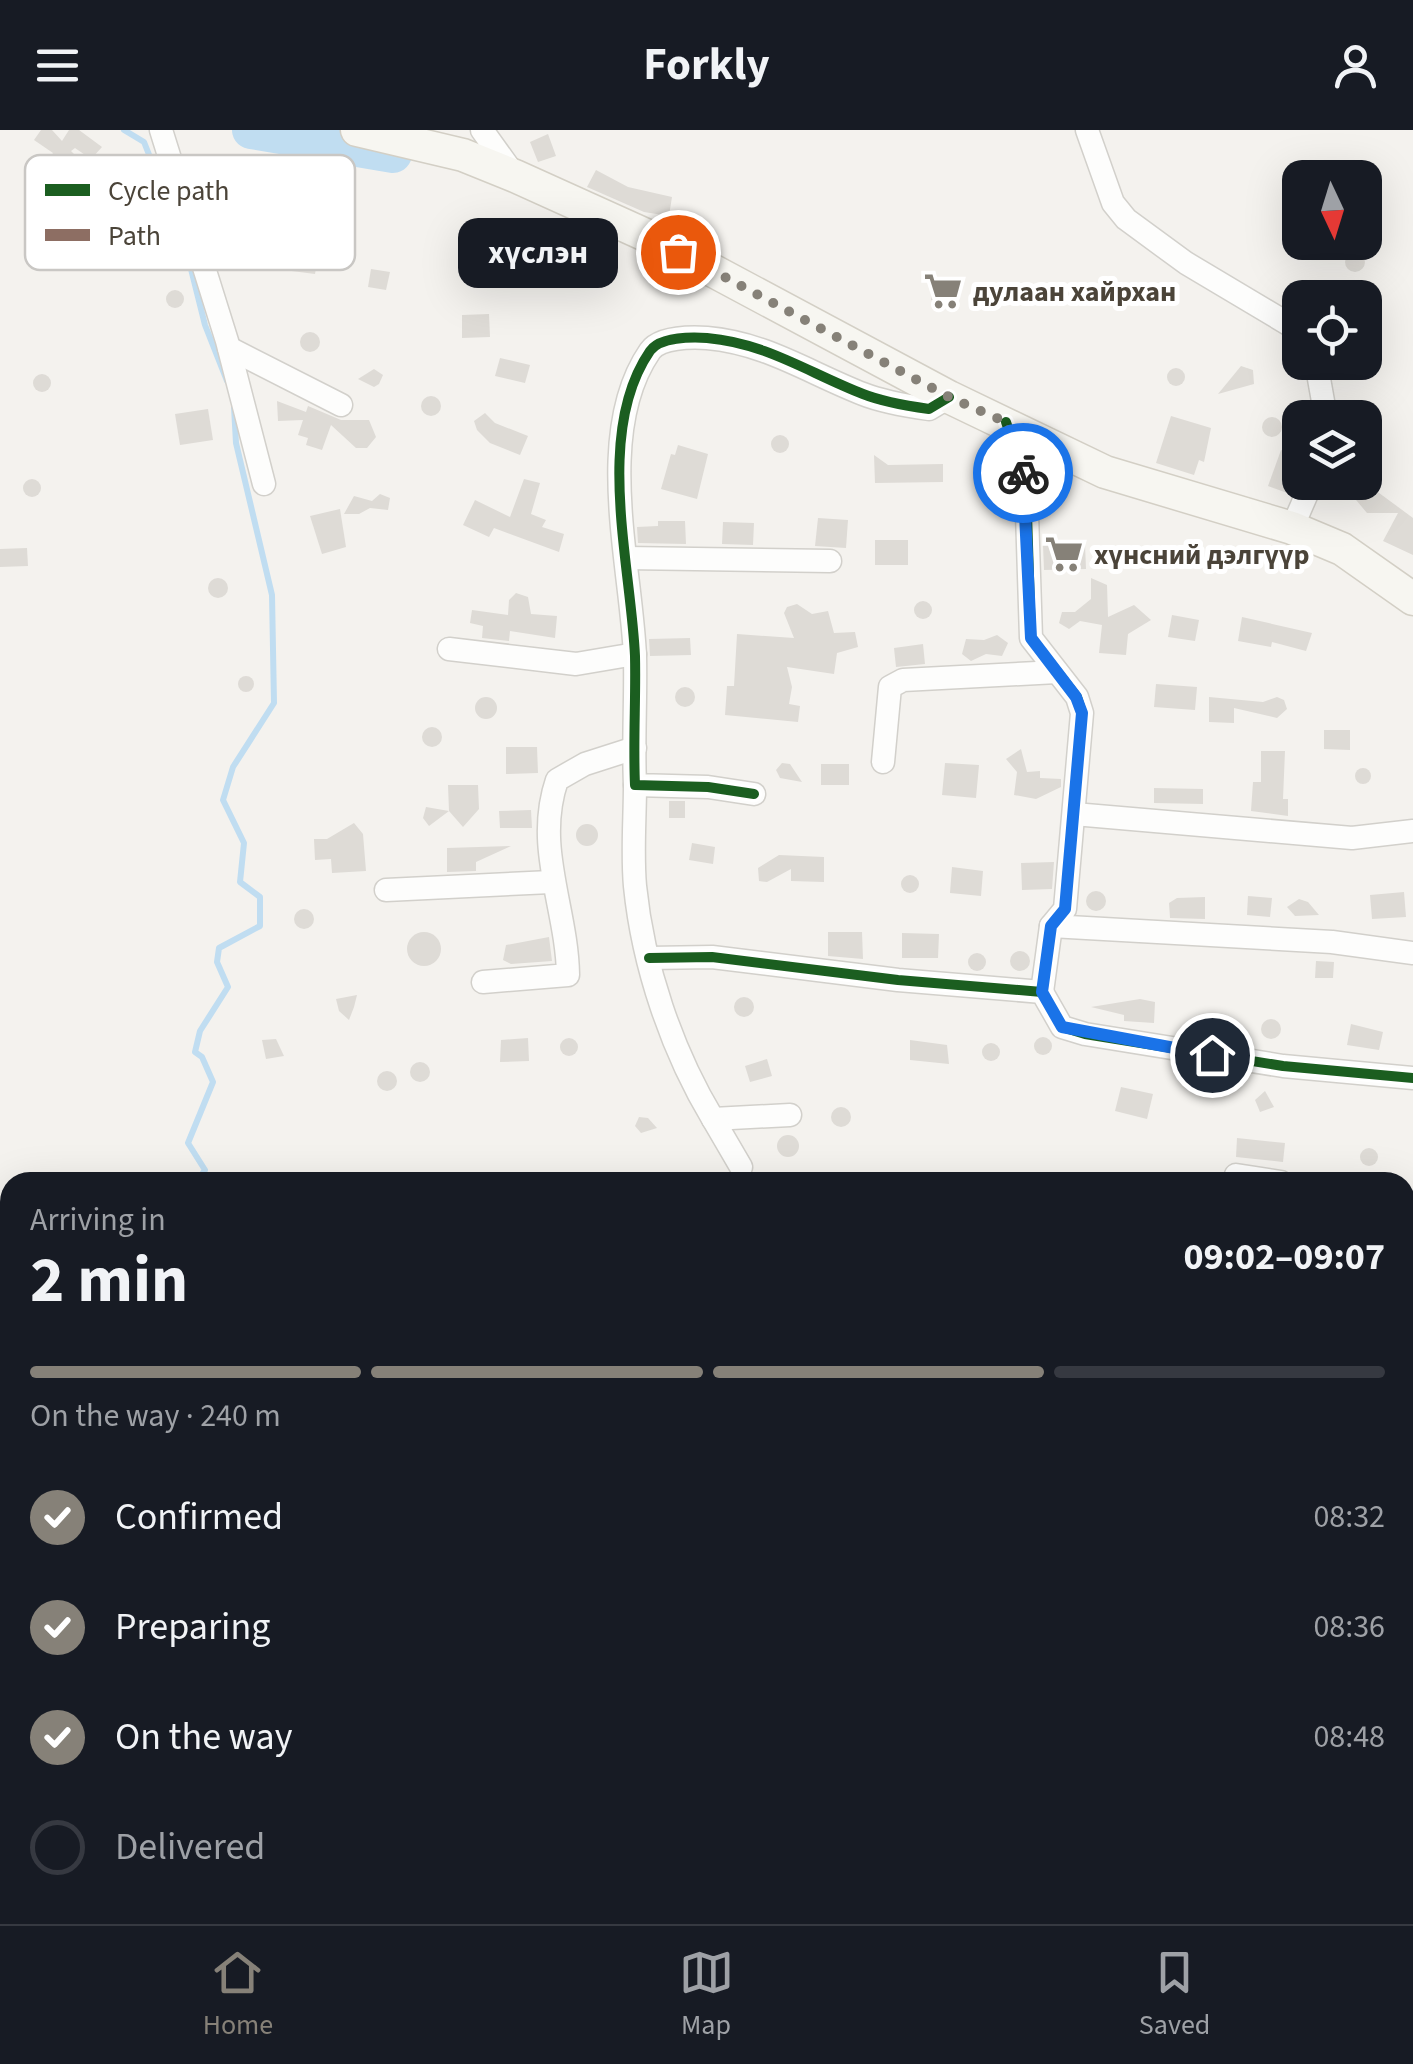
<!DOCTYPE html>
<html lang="en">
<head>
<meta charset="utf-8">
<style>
	body { margin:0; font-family:"Source Sans 3",sans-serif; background:#242831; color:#f1f3f6; height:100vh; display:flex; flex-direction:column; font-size:38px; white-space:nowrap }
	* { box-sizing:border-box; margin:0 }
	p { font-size:32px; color:#9ea1a6 }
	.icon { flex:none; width:55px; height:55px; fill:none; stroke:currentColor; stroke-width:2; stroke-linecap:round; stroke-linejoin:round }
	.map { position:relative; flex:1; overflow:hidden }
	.details { position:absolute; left:0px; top:1042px; width:1415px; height:752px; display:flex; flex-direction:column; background:#171b24; border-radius:30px 30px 0 0; box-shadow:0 10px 40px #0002 }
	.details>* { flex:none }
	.needle { width:65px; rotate:176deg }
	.tools { position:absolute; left:1282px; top:30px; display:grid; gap:20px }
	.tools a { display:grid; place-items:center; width:100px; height:100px; border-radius:20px; background:#171b24; box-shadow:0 10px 40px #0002; font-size:50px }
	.pin { position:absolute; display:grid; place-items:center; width:85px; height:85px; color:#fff; margin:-42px; border:5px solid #fff; border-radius:50%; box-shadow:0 2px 10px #0007 }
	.courier { position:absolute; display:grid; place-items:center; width:100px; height:100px; margin:-50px; border:8px solid #1a73e8; border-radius:50%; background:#fff; color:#222; box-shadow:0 2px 12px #0007 }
	.bubble { position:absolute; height:70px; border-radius:20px; background:#171b24; box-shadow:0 10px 40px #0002; font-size:32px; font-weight:700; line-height:70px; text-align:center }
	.overview em { font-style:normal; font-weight:700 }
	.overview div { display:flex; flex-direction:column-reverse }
	.overview { display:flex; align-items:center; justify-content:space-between; height:170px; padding:0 30px }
	h1 { font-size:65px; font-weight:700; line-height:75px }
	.bar { display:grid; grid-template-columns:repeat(4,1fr); gap:15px 10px; align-content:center; height:120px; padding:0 30px }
	.bar i { height:12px; border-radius:8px; background:#363941 }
	.bar .on { background:#868178 }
	.bar p { grid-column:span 4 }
	ol { padding:0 30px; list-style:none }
	li { display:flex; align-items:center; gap:30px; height:110px }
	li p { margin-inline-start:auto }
	li .icon { padding:10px; border-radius:50%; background:#868178; color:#fff; stroke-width:4 }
	li:last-child { color:#9ea1a6 }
	li i { width:55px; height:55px; border:5px solid #363941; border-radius:50% }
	header { display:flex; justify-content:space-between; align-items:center; height:130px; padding:0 30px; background:#171b24; font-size:45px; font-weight:700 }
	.menu { display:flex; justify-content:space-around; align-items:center; height:140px; border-top:2px solid #363941; background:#171b24; font-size:28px; color:#9ea1a6 }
	.menu a { display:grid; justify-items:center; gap:5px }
	.menu .on { color:#868178 }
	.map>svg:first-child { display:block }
</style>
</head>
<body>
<header><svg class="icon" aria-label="menu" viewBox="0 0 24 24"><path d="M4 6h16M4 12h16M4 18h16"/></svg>Forkly<svg class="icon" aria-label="person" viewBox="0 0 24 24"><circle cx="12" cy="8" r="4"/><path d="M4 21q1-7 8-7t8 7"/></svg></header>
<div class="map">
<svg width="1413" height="1794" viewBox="0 0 1413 1794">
	<rect width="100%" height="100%" fill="#f4f2ee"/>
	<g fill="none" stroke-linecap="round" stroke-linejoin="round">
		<g stroke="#c0ddf1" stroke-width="6">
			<path d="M124 0 144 12 185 115 205 195 227 251"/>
			<path d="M196 1052 205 1040 188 1013 213 952 202 927 195 922 200 901 228 857 217 832 219 818 260 796V767L240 752 244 713 223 670 233 637 274 573 272 465 236 313 234 277"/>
		</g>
		<path stroke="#c0ddf1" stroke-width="38" d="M251 0 393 24"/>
	</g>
	<g fill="#dedbd6">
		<path d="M41 0H52L62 11 69 0H79L102 17 91 29 75 18 71 21 88 38 83 44 60 28 42 40 53 23 34 10Z"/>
		<path d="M548 4 556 26 538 32 530 12Z"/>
		<path d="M596 40 628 57 672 67 669 86 644 82 587 57Z"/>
		<path d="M278 122 318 127 315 144 276 139Z"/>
		<circle cx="1355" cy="132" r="10"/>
		<path d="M371 139 390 142 386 160 368 157Z"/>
		<path d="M936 147 963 153 958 176 931 170Z"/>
		<circle cx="175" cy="169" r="9"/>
		<path d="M489 184 490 207 462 208V185Z"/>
		<circle cx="310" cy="212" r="10"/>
		<path d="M500 228 530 235 525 253 495 246Z"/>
		<path d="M1241 236 1253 240 1254 254 1218 264Z"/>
		<circle cx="1176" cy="247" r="9"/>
		<path d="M374 239 383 245 379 254 374 257 358 249Z"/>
		<circle cx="42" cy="253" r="9"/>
		<circle cx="431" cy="276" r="10"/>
		<path d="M277 271 306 282 308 276 341 290H369L376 307 367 318H356L331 295 322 320 306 315 308 308 298 305 303 290 278 291Z"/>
		<path d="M208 279 213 310 180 315 175 284Z"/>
		<path d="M485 283 495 293 528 306 520 325 490 313 477 300 474 291Z"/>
		<path d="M1171 286 1211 298 1204 332 1199 330 1194 345 1156 333Z"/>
		<circle cx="1272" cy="297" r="10"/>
		<circle cx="780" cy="314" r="9"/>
		<path d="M678 315 708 324 697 369 661 359 671 324 675 325Z"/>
		<path d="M1281 320 1300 327V344L1290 364 1268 356Z"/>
		<path d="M874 325 888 335 943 334V352L875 353Z"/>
		<circle cx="32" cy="358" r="9"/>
		<path d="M524 349 540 353 531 384 546 390 542 397 564 404 559 422 494 398 489 407 463 395 475 370 510 387Z"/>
		<path d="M1371 357 1413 388V425L1383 411 1398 383H1367L1351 364Z"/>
		<path d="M380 364 390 368 388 380 370 378 359 384H344L354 366 372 371Z"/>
		<path d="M340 379 346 417 322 424 310 386Z"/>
		<path d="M818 388 848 390 846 418 815 416Z"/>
		<path d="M658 391H685L686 414 638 413 637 397 658 396Z"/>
		<path d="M723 392 754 393 753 415 722 414Z"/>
		<rect x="875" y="410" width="33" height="25"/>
		<path d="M1085 414 1086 439 1044 440 1043 415Z"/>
		<path d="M27 418 28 436 0 437V419Z"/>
		<path d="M1091 448 1107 455 1108 487 1134 475 1151 490 1128 504 1126 525 1099 523 1102 495 1080 491 1069 499 1059 493 1062 482H1075L1091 469Z"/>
		<circle cx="218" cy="458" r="10"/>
		<path d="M516 463 528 467 531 484 557 486 555 508 510 501 509 511 482 508 483 496 470 493 472 480 508 485 509 470Z"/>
		<circle cx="923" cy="480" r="9"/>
		<path d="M797 474 812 484 828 481 834 503 855 502 858 517 837 523 834 544 787 537 792 557 789 574 800 576 798 592 725 585 727 556H734L737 504 794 508 784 483 787 477Z"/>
		<path d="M1172 485 1199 490 1195 511 1168 507Z"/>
		<path d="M1242 487 1312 503 1306 521 1272 512 1271 517 1238 511Z"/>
		<path d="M997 505 1008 513 1002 526 986 524 971 531 962 524 966 509 984 510Z"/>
		<path d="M690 508 691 525 650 526 649 509Z"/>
		<path d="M923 514 925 534 896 537 894 518Z"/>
		<circle cx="246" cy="554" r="8"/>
		<path d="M1156 554 1197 557 1195 580 1154 577Z"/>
		<circle cx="685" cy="567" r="10"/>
		<path d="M1209 567 1263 572 1277 567 1284 570 1287 579 1277 588 1234 578V593L1209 592Z"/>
		<circle cx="486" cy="578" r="11"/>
		<circle cx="432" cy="607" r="10"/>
		<path d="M1324 600H1350V620L1324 619Z"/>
		<path d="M506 617H537L538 643 506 644Z"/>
		<path d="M1021 619 1027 642 1040 641V648L1061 649V657L1036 669 1014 665 1017 642 1006 629Z"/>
		<path d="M1261 621H1285L1283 669H1288V686L1251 681 1253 652H1261Z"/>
		<path d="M782 633 790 634 802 652 780 648 776 640Z"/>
		<path d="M945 633 979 635 976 668 942 665Z"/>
		<rect x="821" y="634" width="28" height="21"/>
		<circle cx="1363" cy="646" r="8"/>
		<path d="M448 655H478L479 679 463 697 449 681 429 696 423 688 426 677 449 681Z"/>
		<path d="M1154 658 1203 659V674L1154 673Z"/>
		<rect x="669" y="671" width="16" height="17"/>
		<path d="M531 680 532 698H500L499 681Z"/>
		<path d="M354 693 363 704 366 741 332 743 331 729 315 730 314 709H327Z"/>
		<circle cx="587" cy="705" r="11"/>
		<path d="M692 713 715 717 713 734 689 730Z"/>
		<path d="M511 716 476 732V741L447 742V718Z"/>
		<path d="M779 725 824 727V752L791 751V739L767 752 759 751 758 738Z"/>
		<path d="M1054 732 1052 759 1022 760 1021 733Z"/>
		<path d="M952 737 983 741 981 766 950 763Z"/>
		<circle cx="910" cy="754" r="9"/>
		<circle cx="1096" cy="771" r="10"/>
		<path d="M1404 762 1406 787 1372 789 1370 765Z"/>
		<path d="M1248 766 1272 768 1270 787 1247 785Z"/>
		<path d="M1205 767V789L1170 788 1169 773 1177 768Z"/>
		<path d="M1299 769 1308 772 1319 785 1295 786 1287 777Z"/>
		<circle cx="304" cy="789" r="10"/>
		<path d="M828 802H862L863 829 828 826Z"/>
		<circle cx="424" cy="819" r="17"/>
		<path d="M902 803 939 804 938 828H902Z"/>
		<path d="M549 807 552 831 511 834 503 830 506 815Z"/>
		<circle cx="1020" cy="831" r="10"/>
		<circle cx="977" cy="832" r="9"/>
		<path d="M1316 831 1334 832 1333 848H1315Z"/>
		<path d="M357 865 354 877 349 890 339 881 336 869Z"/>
		<circle cx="744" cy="877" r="10"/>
		<path d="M1140 869 1155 872 1154 893 1124 891V885L1091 877Z"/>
		<circle cx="1271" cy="899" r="10"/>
		<path d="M1351 894 1383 902 1379 920 1347 915Z"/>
		<circle cx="1043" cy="916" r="9"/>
		<path d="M528 908 529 931 500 932 501 910Z"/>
		<circle cx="569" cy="917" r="9"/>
		<path d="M276 909 284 926 266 929 262 910Z"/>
		<path d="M910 910 947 915 949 934 910 930Z"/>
		<circle cx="991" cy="922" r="9"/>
		<path d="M767 929 772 946 750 952 745 936Z"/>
		<circle cx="420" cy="942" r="10"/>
		<circle cx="387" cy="951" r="10"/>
		<path d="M1121 957 1153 964 1147 989 1115 981Z"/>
		<path d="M1265 961 1274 977 1260 982 1255 970Z"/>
		<circle cx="841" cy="987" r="10"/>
		<path d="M639 987 648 988 657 998 641 1003 635 996Z"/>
		<circle cx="788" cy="1016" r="11"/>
		<path d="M1237 1008 1285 1013 1283 1032 1236 1027Z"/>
		<circle cx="1369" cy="1027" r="9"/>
	</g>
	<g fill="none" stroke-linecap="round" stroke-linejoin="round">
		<g stroke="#d2d0cb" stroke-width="25">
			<g id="street">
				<path d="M161 0 227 211 264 354"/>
				<path d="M482 0 515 46"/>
				<path d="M1087 0 1113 73 1126 89 1186 133 1300 201"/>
				<path d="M229 218 341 275"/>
				<path d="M1316 232 1326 288"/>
				<path d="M1006 292 1026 352 1031 508 1077 567 1082 583 1065 779 1051 796 1042 862"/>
				<path d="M1292 398 1312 352"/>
				<path d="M626 428 830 431"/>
				<path d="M449 519 576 534 635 524"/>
				<path d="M883 632 890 557 903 550 1057 542"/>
				<path d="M635 655C635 688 632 723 635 756 643 836 672 921 713 989L790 985"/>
				<path d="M754 664 708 657 635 655C633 612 636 569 635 526 631 435 594 302 650 221 660 207 691 207 707 208 766 213 809 243 863 264 883 272 908 276 929 279L949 267"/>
				<path d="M1074 684 1352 708 1413 701"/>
				<path d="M386 760 551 752"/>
				<path d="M1051 796 1332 812 1413 823"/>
				<path d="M649 828 712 827 898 850 1042 862 1062 897 1085 904 1283 936 1413 948"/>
				<path d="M483 852 568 845C567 778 534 717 557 650L585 634 635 618"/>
				<path d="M713 989 741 1037"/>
				<path d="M1236 1045 1281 1052"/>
				<path d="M1405 1093H1413"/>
				<path d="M1186 1785 1187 1794"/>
				<path d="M1403 1794 1413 1786"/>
			</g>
		</g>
		<g stroke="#d3cfc5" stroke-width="35">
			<path id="secondary" d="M357 0 463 25 515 46 650 107 949 267 1105 342 1292 398 1342 419 1413 469"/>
		</g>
		<use href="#street" stroke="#fdfdfc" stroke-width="22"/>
		<use href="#secondary" stroke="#f7f6f1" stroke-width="32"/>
		<g stroke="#8d6e63" stroke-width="8" stroke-dasharray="15 8" stroke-linecap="butt">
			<path d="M0 1343 10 1364"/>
			<path d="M152 1785 154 1794"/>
		</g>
		<g stroke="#fff" stroke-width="16">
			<g id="cycleway">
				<path d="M1006 292 1026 352 1031 508 1077 567 1082 583 1065 779 1051 796 1042 862"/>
				<path d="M754 664 708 657 635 655C633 612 636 569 635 526 631 435 594 302 650 221 660 207 691 207 707 208 766 213 809 243 863 264 883 272 908 276 929 279L949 267"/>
				<path d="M649 828 712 827 898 850 1042 862 1062 897 1085 904 1283 936 1413 948"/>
			</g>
		</g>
		<use href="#cycleway" stroke="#1b5e20" stroke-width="10"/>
	</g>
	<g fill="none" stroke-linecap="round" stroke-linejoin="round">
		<path stroke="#868178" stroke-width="10" stroke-dasharray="0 18" d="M678 122 949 267 1006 292 1023 343"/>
		<path stroke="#1a73e8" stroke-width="12" d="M1023 343 1031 508 1076 567 1082 583 1065 779 1051 796 1042 862 1062 897 1212 925"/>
	</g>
	<defs>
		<g id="supermarket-bare" transform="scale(3)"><path d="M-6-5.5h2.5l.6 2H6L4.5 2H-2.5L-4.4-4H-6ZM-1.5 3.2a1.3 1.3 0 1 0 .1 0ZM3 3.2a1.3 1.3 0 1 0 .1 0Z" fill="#868178" stroke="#fff" stroke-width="2.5" paint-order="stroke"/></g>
	</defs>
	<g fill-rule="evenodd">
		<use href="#supermarket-bare" x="943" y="161"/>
		<use href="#supermarket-bare" x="1064" y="424"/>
	</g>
	<g text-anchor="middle" stroke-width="10" stroke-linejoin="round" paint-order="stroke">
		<g font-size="28" font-weight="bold" fill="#4b4439" stroke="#fff" text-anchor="start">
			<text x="973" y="171">дулаан хайрхан</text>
			<text x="1094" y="434">хүнсний дэлгүүр</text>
		</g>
	</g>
	<rect x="25" y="25" width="330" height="115" rx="15" fill="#fff" stroke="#c9c7c4" stroke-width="2.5"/>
	<rect x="45" y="54" width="45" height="12" fill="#1b5e20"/>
	<rect x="45" y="99" width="45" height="12" fill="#8d6e63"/>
	<g font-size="28" fill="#4b4439">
		<text x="108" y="70">Cycle path</text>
		<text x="108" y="115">Path</text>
	</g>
</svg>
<div class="tools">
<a><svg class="needle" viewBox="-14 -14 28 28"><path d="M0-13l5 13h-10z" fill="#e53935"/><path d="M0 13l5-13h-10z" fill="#9ea1a6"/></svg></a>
<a><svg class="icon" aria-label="locate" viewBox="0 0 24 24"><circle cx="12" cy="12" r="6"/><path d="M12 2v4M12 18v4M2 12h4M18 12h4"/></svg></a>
<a><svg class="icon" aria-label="layers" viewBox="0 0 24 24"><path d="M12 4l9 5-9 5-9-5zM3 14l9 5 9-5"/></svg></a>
</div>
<div class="pin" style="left:678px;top:122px;background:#ea580c"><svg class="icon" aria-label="bag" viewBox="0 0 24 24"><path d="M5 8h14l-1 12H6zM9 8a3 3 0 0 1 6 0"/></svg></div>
<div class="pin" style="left:1212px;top:925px;background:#1f2937"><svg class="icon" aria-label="home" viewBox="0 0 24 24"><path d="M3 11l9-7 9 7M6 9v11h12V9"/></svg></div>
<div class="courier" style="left:1023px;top:343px"><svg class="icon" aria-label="bike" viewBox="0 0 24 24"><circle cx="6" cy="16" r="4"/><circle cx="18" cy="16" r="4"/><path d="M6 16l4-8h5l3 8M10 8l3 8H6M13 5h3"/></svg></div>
<div class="bubble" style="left:458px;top:88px;width:160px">хүслэн</div>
<section class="details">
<div class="overview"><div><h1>2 min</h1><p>Arriving in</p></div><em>09:02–09:07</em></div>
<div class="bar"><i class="on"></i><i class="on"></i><i class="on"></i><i></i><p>On the way · 240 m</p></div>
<ol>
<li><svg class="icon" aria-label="check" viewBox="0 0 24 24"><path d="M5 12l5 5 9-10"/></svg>Confirmed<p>08:32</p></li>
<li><svg class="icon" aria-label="check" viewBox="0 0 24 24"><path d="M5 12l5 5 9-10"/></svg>Preparing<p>08:36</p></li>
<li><svg class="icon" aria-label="check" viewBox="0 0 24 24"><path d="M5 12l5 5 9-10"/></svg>On the way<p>08:48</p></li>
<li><i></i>Delivered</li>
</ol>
</section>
</div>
<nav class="menu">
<a class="on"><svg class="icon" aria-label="home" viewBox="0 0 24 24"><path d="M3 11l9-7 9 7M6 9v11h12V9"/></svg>Home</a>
<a><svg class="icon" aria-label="map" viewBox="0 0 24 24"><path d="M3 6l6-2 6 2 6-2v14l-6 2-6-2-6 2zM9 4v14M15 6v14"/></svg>Map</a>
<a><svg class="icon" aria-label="saved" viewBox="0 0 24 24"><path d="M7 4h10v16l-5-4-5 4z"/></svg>Saved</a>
</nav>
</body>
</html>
